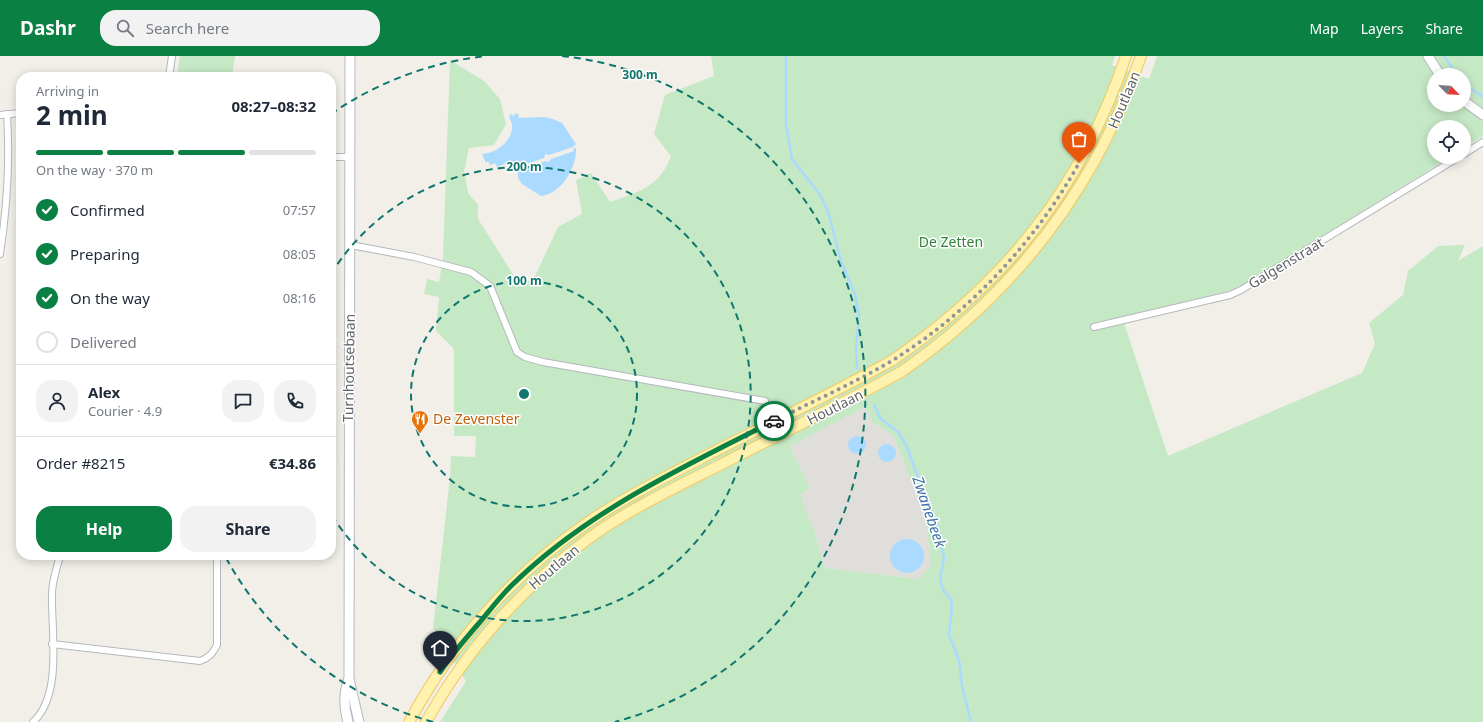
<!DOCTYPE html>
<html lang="en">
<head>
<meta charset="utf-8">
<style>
	body { margin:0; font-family:"Noto Sans",sans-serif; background:#f2f2f3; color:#1f2937; height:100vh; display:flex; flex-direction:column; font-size:15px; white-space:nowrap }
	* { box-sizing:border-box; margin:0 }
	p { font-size:13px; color:#747a83 }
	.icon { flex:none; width:22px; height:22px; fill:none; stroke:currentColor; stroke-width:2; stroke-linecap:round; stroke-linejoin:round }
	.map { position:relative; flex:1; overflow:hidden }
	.details { position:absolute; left:16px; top:16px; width:320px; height:488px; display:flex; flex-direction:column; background:#fff; border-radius:16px; box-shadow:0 2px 10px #0003 }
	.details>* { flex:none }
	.needle { width:26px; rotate:115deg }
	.tools { position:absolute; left:1427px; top:12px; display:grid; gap:8px }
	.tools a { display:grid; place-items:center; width:44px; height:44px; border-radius:50%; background:#fff; box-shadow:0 2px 10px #0003; font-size:20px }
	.pin { position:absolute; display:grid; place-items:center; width:34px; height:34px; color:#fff; margin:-41px -17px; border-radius:50% 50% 50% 0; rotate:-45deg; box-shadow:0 0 4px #0007 }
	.pin .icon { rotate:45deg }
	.courier { position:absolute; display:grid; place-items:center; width:40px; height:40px; margin:-20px; border:3px solid #0b8043; border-radius:50%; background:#fff; color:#222; box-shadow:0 1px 5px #0007 }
	.headline em { font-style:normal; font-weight:700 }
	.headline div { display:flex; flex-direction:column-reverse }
	.headline { display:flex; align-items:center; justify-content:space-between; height:68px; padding:0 20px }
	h1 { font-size:26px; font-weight:700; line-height:30px }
	.bar { display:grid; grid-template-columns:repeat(4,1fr); gap:6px 4px; align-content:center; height:48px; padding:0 20px }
	.bar i { height:5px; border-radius:3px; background:#e0e1e3 }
	.bar .on { background:#0b8043 }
	.bar p { grid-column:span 4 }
	.line { display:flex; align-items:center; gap:10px; padding:0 20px; border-top:1px solid #e0e1e3 }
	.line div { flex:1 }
	.round { display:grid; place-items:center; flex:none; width:42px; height:42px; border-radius:16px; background:#f2f2f3 }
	ol { padding:0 20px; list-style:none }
	li { display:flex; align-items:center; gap:12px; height:44px }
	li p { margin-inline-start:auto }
	li .icon { padding:4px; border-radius:50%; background:#0b8043; color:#fff; stroke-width:4 }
	li:last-child { color:#747a83 }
	li i { width:22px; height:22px; border:2px solid #e0e1e3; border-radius:50% }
	.action { display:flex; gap:8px; margin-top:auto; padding:8px 20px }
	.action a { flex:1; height:46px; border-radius:16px; background:#0b8043; color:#fff; font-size:16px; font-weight:700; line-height:46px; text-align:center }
	.action a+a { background:#f2f2f3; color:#1f2937 }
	header { display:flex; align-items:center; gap:24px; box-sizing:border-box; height:56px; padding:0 20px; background:#0b8043; color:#fff }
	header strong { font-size:19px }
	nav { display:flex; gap:22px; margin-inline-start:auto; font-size:14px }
	.search { width:280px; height:36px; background:#f2f2f3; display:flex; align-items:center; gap:10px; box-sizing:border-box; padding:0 14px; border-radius:16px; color:#747a83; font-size:15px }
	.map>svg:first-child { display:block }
</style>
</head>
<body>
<header>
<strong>Dashr</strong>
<div class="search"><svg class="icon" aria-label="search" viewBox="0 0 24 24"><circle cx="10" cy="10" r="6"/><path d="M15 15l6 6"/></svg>Search here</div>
<nav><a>Map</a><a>Layers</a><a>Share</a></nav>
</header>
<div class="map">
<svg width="1483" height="666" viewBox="0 0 1483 666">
	<rect width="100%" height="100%" fill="#f1efe8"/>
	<path fill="#e0deda" d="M865 351 872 366 893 379 925 459 931 509 920 523 825 512 816 479 800 439 810 432 790 390Z"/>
	<g fill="#c5e8c5" fill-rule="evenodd">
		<path d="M180 0H235L232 21H177Z"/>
		<path d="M711 0H1115L1112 9 1149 23 1157 0H1483V80L1464 92V71H1434V101H1450L1242 229 1229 235 1122 261 1168 400 1362 317 1375 288 1369 267 1403 239 1408 215 1438 190 1465 189 1458 205 1483 190V666H440L466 625 433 572 450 422 451 400 475 401 476 380H454V293L436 275 439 241 424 238 427 223 439 226 443 203 450 4 484 25 500 43 506 68 494 89 469 92 464 115 468 137 478 149V163L521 231 535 220 558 171 582 158 576 124 591 117 610 146C638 136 660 131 671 100L654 78 665 39 714 20ZM1434 19H1464V49H1434ZM865 351 872 366 893 379 925 459 931 509 919 523 825 512 816 479 800 439 810 432 790 390Z"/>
	</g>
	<g fill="#aadaff">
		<path d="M516 57 519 59 518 62 544 61 553 63 562 67 576 88 573 91 549 99 545 98 544 102 521 110 523 114 545 105 549 106 551 103 574 95 573 93 576 92C577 112 561 138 541 140L522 128 518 122 517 111 512 105 497 111 495 107 490 109 488 105 486 107 482 98C499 97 520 79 509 61L511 58 514 60Z"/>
		<circle cx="857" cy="389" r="9"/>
		<circle cx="887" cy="397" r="9"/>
		<circle cx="907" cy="500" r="17"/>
	</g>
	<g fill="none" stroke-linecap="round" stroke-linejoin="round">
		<g stroke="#aadaff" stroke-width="2.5">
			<path d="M786 0V69L792 103 821 140 829 159 841 205 855 238 859 260 856 292 857 313"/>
			<path d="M1444 0 1457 19"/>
			<path d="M1464 28 1483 41"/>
			<path d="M874 349 880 362 899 377 906 389 940 479 944 502 940 523 943 534 951 543 952 551 949 579 959 604 962 630 971 666"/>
		</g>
		<g stroke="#b5b8bc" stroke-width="8">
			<g id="street">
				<path d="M169 21 172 0"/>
				<path d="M0 59 21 57"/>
				<path d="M1464 98 1483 86"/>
				<path d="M331 101H349"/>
				<path d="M351 189 414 201 471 216 490 230 517 296 525 301 543 306 765 345"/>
				<path d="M0 198C7 152 10 104 7 58"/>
				<path d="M1094 271 1230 239 1241 234 1459 101"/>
				<path d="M52 588 200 605C209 602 213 597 217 589V499"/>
				<path d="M33 666C63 639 51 575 52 538 52 525 57 512 60 499"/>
			</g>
		</g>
		<g stroke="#b6babf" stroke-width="11">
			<g id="secondary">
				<path d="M350 0 349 623 359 666"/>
				<path d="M1428 0 1440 19"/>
				<path d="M1464 45 1483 59"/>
				<path d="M348 666C344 652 343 637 349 623"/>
			</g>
		</g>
		<g stroke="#f2c960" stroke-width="12">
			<g id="primary">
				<path d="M409 666C451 588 514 517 587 467 623 442 662 423 700 403 764 370 830 339 893 304 1006 226 1082 131 1126 0"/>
				<path d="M426 666C468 591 522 531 592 480 630 453 674 432 716 411 778 379 840 349 901 316 1016 236 1096 132 1141 0"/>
			</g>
		</g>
		<use href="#street" stroke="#fff" stroke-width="6"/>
		<use href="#secondary" stroke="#fff" stroke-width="9"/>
		<use href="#primary" stroke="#fff2af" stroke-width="10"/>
	</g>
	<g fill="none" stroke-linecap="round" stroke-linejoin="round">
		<path stroke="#929495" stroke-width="4" stroke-dasharray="0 7.2" d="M774 365C813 345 855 327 893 304 969 257 1036 185 1079 107"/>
		<path stroke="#0b8043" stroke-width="5" d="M440 616C452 598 466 582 480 566 490 554 500 541 511 530 586 456 681 412 774 365"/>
	</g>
	<g fill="none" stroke="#0f766e" stroke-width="2" stroke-dasharray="7 5">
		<circle cx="524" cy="338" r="113"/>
		<path d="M331 218A227 227 0 1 1 331 458"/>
		<path d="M433 666A340 340 0 0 1 225 500M331 58A340 340 0 0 1 486 0M562 0A340 340 0 0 1 615 666"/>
	</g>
	<defs>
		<g id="restaurant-pin" transform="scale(0.9)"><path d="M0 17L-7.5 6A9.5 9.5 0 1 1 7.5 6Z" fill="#e8710a" stroke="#fff"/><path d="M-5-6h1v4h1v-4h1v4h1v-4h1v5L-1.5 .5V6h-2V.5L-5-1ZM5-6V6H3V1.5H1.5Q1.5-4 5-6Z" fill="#fff"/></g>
	</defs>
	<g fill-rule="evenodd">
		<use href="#restaurant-pin" x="420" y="363"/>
	</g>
	<g text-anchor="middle" stroke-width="3" stroke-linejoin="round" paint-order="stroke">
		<g font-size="14" fill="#5f6368" stroke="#fff">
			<text transform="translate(1124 44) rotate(-67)" y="5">Houtlaan</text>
			<text transform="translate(1286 207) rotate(-31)" y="5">Galgenstraat</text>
			<text transform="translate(349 312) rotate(-89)" y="5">Turnhoutsebaan</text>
			<text transform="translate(835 351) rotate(-27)" y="5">Houtlaan</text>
			<text transform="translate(554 511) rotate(-40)" y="5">Houtlaan</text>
		</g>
		<g font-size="14" fill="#348238" stroke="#fff">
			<text x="951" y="191">De Zetten</text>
		</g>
		<g font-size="14" fill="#c56008" stroke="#fff" text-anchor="start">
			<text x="433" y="368">De Zevenster</text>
		</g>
		<g font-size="15" font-style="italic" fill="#4174aa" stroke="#fff">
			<text transform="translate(929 456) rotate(71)" y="5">Zwanebeek</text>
		</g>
	</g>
	<circle cx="524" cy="338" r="6" fill="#0f766e" stroke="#fff" stroke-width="2"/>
	<g font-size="12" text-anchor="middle" font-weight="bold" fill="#0f766e" stroke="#fff" stroke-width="3" stroke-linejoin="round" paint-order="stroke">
		<text x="640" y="23">300 m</text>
		<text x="524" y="115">200 m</text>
		<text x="524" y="229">100 m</text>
	</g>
</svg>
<div class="tools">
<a><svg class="needle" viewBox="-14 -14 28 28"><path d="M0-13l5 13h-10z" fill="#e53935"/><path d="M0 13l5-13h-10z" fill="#747a83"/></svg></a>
<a><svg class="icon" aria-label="locate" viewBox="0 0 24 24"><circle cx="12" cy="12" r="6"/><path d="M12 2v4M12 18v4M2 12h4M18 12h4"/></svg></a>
</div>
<div class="pin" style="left:1079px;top:107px;background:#ea580c"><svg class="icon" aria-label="bag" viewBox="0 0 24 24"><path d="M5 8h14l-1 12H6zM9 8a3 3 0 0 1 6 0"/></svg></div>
<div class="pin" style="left:440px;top:616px;background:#1f2937"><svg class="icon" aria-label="home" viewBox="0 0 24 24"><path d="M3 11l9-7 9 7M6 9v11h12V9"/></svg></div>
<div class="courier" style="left:774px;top:365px"><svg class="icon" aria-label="car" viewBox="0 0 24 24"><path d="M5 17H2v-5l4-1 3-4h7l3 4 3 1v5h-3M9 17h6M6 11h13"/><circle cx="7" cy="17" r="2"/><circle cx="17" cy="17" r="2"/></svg></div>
<section class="details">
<div class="headline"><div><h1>2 min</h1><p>Arriving in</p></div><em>08:27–08:32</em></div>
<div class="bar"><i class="on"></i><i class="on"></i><i class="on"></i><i></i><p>On the way · 370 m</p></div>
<ol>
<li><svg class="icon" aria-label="check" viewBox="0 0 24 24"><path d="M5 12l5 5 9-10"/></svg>Confirmed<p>07:57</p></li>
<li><svg class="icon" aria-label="check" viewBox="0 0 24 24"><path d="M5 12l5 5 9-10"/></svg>Preparing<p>08:05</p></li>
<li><svg class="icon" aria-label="check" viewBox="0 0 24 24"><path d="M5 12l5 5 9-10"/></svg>On the way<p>08:16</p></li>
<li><i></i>Delivered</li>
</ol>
<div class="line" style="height:72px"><a class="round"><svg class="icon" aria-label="person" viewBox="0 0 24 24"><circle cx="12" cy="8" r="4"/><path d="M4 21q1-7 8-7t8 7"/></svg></a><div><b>Alex</b><p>Courier · 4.9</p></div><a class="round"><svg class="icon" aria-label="chat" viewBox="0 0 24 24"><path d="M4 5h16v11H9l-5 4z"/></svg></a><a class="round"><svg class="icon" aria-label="phone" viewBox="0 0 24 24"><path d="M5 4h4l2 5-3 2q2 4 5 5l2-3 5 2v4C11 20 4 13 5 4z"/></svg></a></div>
<div class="line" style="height:52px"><div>Order #8215</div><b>€34.86</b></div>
<div class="action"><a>Help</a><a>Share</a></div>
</section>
</div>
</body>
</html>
